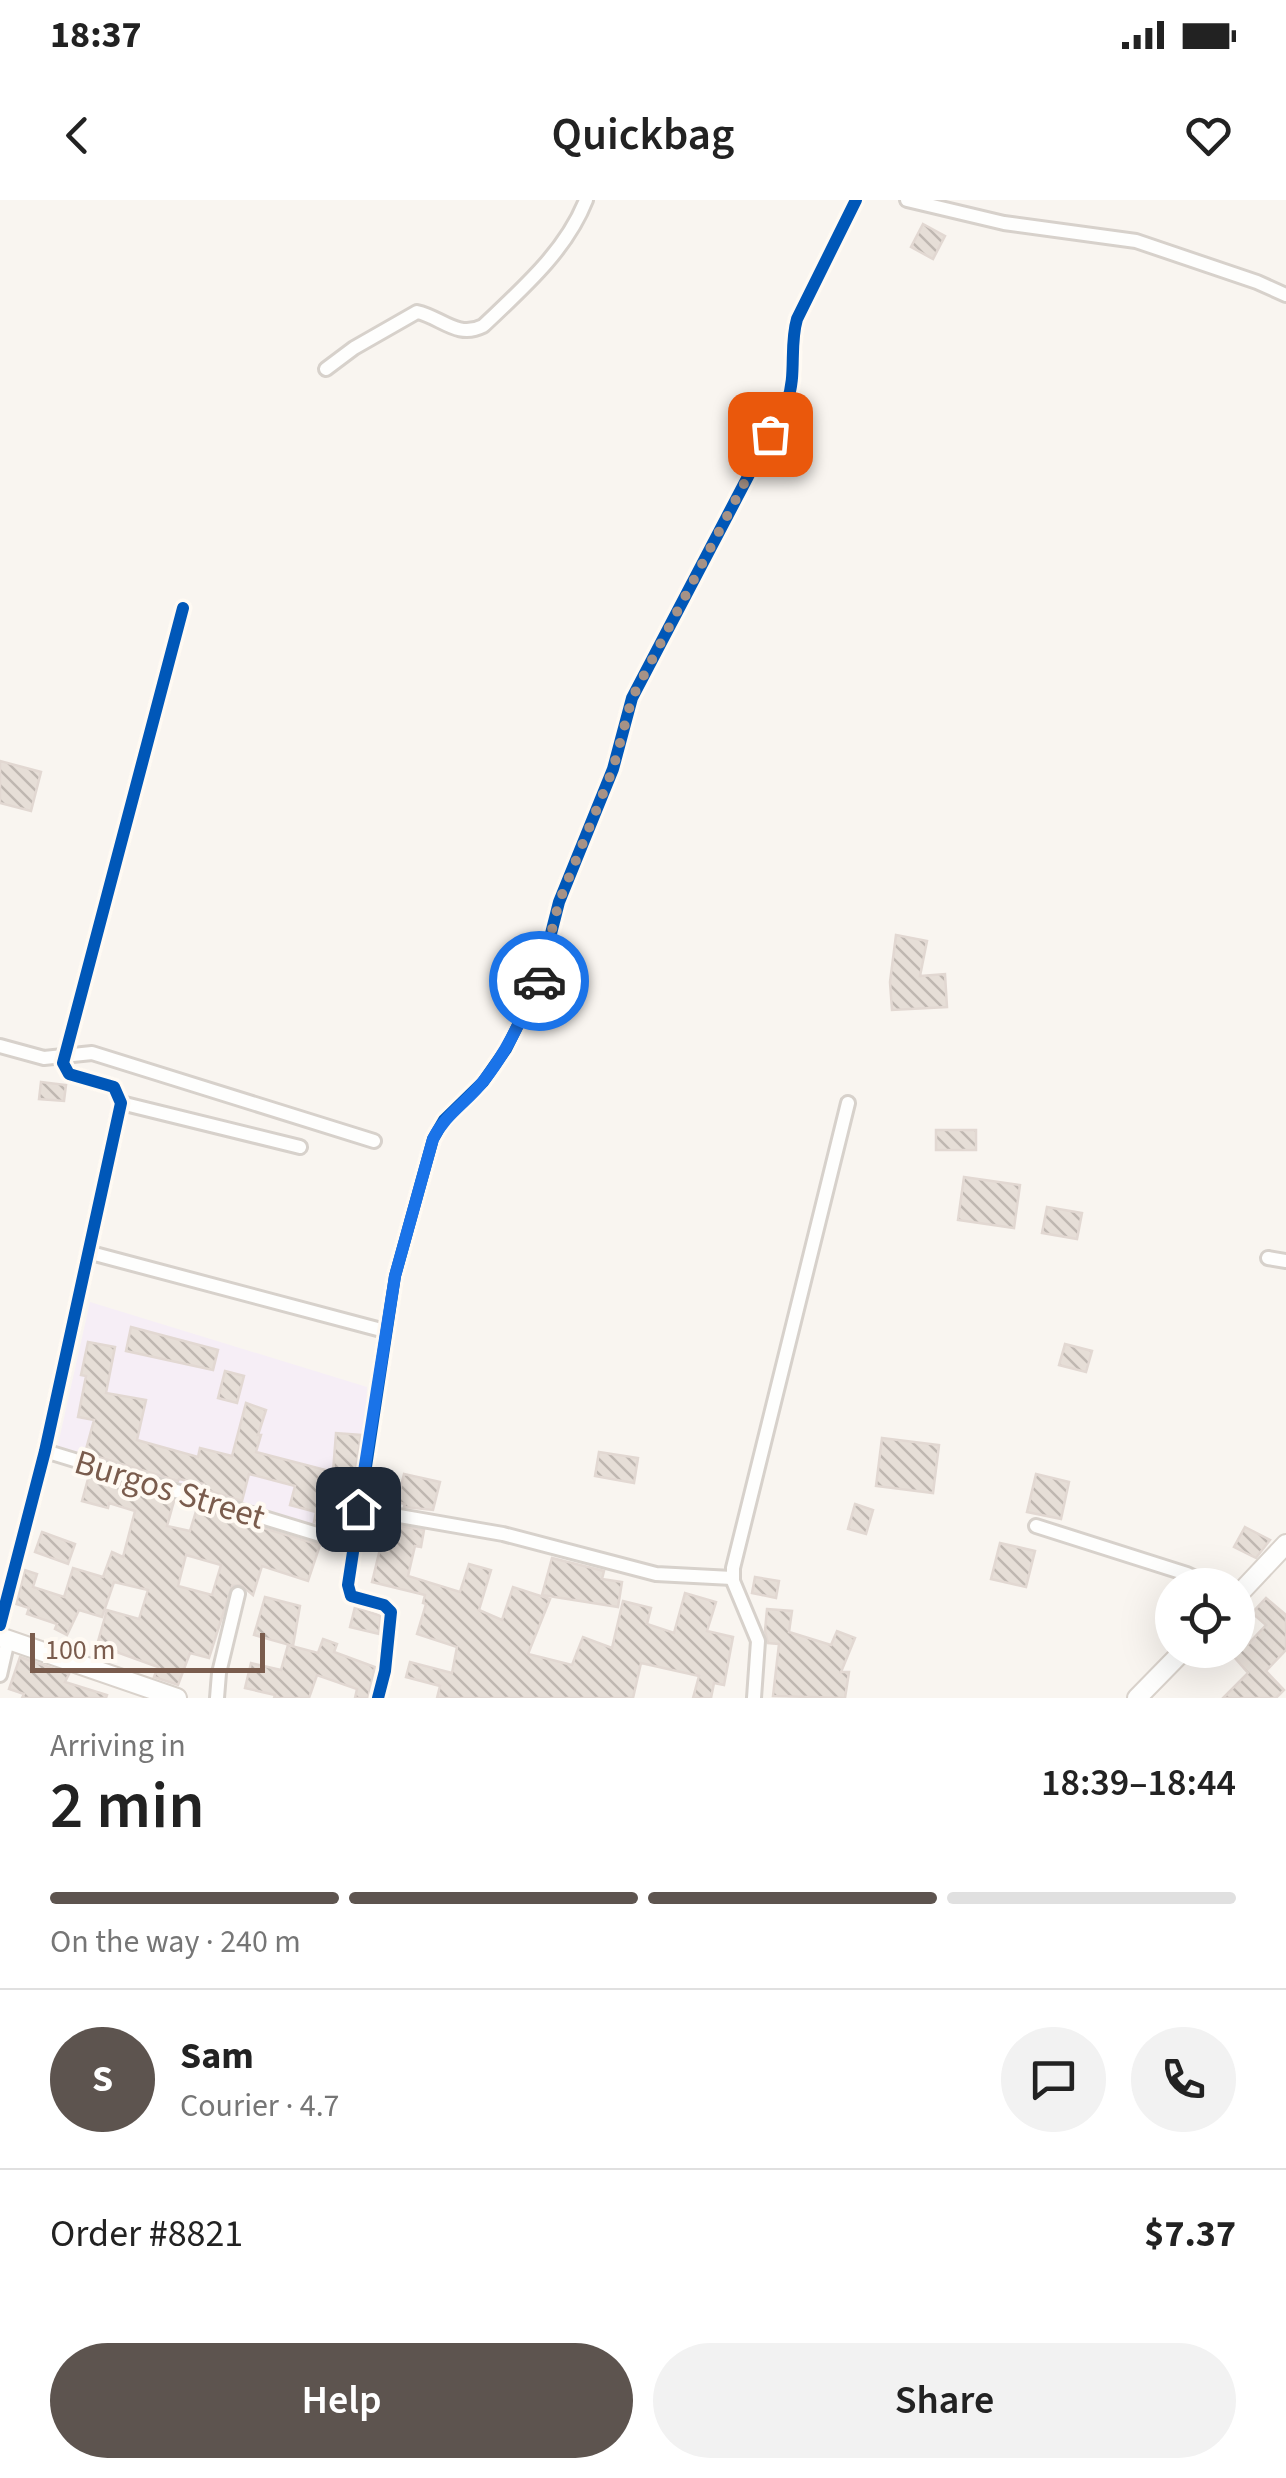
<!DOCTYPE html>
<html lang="en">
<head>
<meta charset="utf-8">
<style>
	body { margin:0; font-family:"Source Sans 3",sans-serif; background:#f2f2f2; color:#222; height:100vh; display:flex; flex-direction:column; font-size:38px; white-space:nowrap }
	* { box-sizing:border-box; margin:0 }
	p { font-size:32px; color:#767676 }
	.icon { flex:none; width:55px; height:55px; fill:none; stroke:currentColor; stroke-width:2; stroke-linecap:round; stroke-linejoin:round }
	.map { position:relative; height:1498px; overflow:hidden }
	.side { display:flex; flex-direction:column; background:#fff; flex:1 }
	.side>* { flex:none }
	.buttons { position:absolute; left:1155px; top:1368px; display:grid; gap:20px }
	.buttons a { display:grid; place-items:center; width:100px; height:100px; border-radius:50%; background:#fff; box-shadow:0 10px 40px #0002; font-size:50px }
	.scale { position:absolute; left:30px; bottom:25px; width:235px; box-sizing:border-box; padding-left:10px; border:5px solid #7a5c4d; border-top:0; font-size:28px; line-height:35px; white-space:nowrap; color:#7a5c4d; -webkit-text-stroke:8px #fffaf3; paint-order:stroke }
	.pin { position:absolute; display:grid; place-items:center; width:85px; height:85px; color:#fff; margin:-42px; border-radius:20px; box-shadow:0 5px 15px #0006 }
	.courier { position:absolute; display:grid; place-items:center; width:100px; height:100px; margin:-50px; border:8px solid #1a73e8; border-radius:50%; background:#fff; color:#222; box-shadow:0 2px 12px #0007 }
	.overview em { font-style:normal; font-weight:600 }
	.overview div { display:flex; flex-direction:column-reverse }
	.overview { display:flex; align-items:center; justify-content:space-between; height:170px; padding:0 50px }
	h1 { font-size:65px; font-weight:600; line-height:75px }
	.bar { display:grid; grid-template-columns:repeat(4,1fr); gap:15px 10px; align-content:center; height:120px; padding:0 50px }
	.bar i { height:12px; border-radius:8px; background:#e0e0e0 }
	.bar .current { background:#5d544f }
	.bar p { grid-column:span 4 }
	.line { display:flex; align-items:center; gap:25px; padding:0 50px; border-top:2px solid #e0e0e0 }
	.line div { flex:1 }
	.round { display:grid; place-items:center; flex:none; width:105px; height:105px; border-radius:52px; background:#f2f2f2 }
	.button { display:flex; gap:20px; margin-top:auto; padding:20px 50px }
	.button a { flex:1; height:115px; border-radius:60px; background:#5d544f; color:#fff; font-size:40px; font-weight:600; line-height:115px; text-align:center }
	.button a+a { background:#f2f2f2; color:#222 }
	.status { display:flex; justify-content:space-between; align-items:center; height:70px; padding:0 50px; background:#fff; direction:ltr }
	.status svg { height:28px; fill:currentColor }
	header { display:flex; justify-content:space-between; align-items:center; height:130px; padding:0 50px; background:#fff; font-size:45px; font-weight:600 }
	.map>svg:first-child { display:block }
</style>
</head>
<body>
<div class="status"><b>18:37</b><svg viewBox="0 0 49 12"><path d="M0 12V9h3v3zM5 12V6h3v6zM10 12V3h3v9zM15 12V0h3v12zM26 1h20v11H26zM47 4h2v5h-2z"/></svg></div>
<header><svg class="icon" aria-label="back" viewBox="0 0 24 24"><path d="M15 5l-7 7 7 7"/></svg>Quickbag<svg class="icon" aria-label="heart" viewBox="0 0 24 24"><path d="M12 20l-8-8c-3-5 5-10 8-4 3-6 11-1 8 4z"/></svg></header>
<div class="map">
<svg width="1286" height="1498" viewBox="0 0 1286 1498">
	<defs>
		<pattern id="building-back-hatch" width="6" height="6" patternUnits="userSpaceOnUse" patternTransform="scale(2.5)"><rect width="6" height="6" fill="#e6ded7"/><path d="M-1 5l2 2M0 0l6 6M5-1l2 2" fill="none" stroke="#bfb7b1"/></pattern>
	</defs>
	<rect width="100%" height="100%" fill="#f9f5f0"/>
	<path fill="#f6eef6" d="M90 1102 367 1187 365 1246 350 1341 57 1249Z"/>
	<g fill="url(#building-back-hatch)" stroke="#e2d8d2" stroke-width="2.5" fill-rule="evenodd">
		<path d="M923 24 945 36 933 59 911 47Z"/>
		<path d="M0 561 41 572 31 611 0 603Z"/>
		<path d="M896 735 927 741 920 776 945 774 947 807 892 810 890 782Z"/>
		<path d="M41 882 66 885 64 901 39 899Z"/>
		<rect x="936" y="930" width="40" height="20"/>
		<path d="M964 977 1020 985 1014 1028 958 1020Z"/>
		<path d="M1047 1007 1082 1013 1077 1039 1042 1033Z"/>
		<path d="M131 1127 218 1150 213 1170 126 1151Z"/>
		<path d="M88 1142 115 1147 106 1193 146 1200 137 1240 198 1257 200 1248 232 1256 246 1203 266 1210 258 1235H261L256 1252 333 1272 336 1233 361 1235 353 1288H343L335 1328 314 1322 316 1312 290 1305 295 1286 249 1274 242 1301 203 1289 204 1284 179 1279 178 1281 85 1253 94 1220 78 1217 86 1176 81 1175Z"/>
		<path d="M1065 1144 1092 1151 1086 1172 1059 1165Z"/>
		<path d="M225 1171 244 1176 237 1203 218 1198Z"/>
		<path d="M882 1238 939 1245 933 1293 876 1286Z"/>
		<path d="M599 1252 638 1258 634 1283 595 1276Z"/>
		<path d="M404 1274 440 1282 433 1310 404 1307 405 1304 397 1302Z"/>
		<path d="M1036 1274 1069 1282 1061 1319 1027 1312Z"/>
		<path d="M89 1275 174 1301 167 1326 190 1331 197 1308 320 1345 308 1381 262 1366 253 1395 241 1385 232 1386 209 1458 190 1453 178 1485 154 1477 158 1467 97 1445 107 1410 139 1419 148 1390 114 1382 102 1417 79 1410 67 1435 55 1429 57 1424 27 1414 29 1408 16 1404 25 1370 37 1374 33 1387 64 1397 73 1368 103 1377 112 1352 123 1357 135 1311 109 1303 108 1308 82 1301ZM186 1355 221 1365 212 1395 178 1386Z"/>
		<path d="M855 1304 873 1310 866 1334 848 1329Z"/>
		<path d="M399 1326 424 1330 421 1347 415 1346 408 1376 460 1392 469 1364 491 1370 479 1410 502 1420 513 1387 550 1399 528 1454 572 1465 583 1437 612 1448 623 1401 651 1408 647 1424 674 1433 685 1393 716 1402 707 1431 733 1437 724 1485 714 1483 711 1498H693L699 1476 641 1463 633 1498H437L440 1486 406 1477 410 1462 452 1473 457 1447 417 1434 426 1404 423 1403 425 1395 372 1382 381 1345 394 1348Z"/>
		<path d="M1245 1327 1270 1340 1256 1358 1234 1347Z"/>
		<path d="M42 1332 75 1344 68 1364 35 1352Z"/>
		<path d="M1000 1343 1035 1351 1026 1387 991 1379Z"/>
		<path d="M552 1358 604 1371 602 1379 622 1382 618 1407 542 1395Z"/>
		<path d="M755 1377 779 1381 776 1398 752 1393Z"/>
		<path d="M265 1397 300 1406 293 1446 254 1435Z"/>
		<path d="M1266 1398 1286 1415V1450L1266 1471 1284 1490 1276 1498H1223L1248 1473 1228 1450H1238V1432L1248 1444 1266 1425 1252 1413Z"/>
		<path d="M355 1407 381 1416 379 1434 350 1427Z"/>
		<path d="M767 1409 792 1411 789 1432 831 1445 837 1431 855 1438 841 1472H849L845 1498 773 1496 779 1444 768 1443 765 1431Z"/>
		<path d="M323 1439 337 1444 334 1452 375 1467 368 1498H355L357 1489 317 1475 309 1498H274L275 1495 245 1488 251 1463 281 1470 288 1445 318 1453Z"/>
		<path d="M20 1457 69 1474 65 1482 107 1495 106 1498H22L24 1494 9 1489Z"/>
	</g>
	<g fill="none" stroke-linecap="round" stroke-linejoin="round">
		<g stroke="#d7d1cb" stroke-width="18">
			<g id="street">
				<path d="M907 0 1004 23 1136 41 1257 82 1286 95"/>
				<path d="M326 169 354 148 417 112C441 117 457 139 483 126 522 89 566 51 586 0"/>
				<path d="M0 846 44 858 92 853 374 941"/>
				<path d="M121 903 300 947"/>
				<path d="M91 1053 385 1131"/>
				<path d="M1268 1058 1286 1061"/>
				<path d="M45 1251 353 1345"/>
				<path d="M359 1309 503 1334 656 1374 732 1378"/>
				<path d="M1036 1326 1187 1374 1210 1385"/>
				<path d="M0 1425 45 1251 121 903 114 887 69 874 63 863 183 408"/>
				<path d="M0 1475 8 1440"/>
				<path d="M217 1498 219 1473 238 1394"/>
				<path d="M378 1498 385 1471 391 1412 384 1405 351 1396 348 1385 395 1076 433 939 444 920 483 882 506 849 524 813 539 781 559 702 613 569 632 498 787 202C797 175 789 146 797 119L856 0"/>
				<path d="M754 1498 758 1441 733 1381V1368L848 903"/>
			</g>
		</g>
		<g stroke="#d9d2cb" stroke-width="22">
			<g id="secondary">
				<path d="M1238 1395 1286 1344"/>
				<path d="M0 1437 177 1498"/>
				<path d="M1137 1498 1184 1450"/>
			</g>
		</g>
		<use href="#street" stroke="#fefefd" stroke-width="12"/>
		<use href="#secondary" stroke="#fefefd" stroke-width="18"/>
		<g stroke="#fffaf3" stroke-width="19">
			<g id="cycleway">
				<path d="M0 1425 45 1251 121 903 114 887 69 874 63 863 183 408"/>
				<path d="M378 1498 385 1471 391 1412 384 1405 351 1396 348 1385 395 1076 433 939 444 920 483 882 506 849 524 813 539 781 559 702 613 569 632 498 787 202C797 175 789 146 797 119L856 0"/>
			</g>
		</g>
		<use href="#cycleway" stroke="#0057b8" stroke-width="12"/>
	</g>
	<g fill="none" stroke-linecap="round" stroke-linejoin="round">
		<path stroke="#a69286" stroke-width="10" stroke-dasharray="0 18" d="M539 781 559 702 613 569 632 498 770 234"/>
		<path stroke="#1a73e8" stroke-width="12" d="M358 1309 395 1076 433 939C445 914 469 901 485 879 508 850 523 815 539 781"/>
	</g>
	<g text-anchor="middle" stroke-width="8" stroke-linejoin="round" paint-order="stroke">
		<g font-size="35" fill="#7a5c4d" stroke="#fffaf3">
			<text transform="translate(170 1289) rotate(17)" y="12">Burgos Street</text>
		</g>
	</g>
</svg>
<div class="buttons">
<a><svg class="icon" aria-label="locate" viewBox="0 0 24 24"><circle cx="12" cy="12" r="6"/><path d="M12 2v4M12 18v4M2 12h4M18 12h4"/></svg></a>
</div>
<div class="scale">100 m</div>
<div class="pin" style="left:770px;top:234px;background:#ea580c"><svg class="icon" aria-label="bag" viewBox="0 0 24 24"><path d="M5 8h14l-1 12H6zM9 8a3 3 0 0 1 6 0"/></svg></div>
<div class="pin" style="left:358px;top:1309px;background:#1f2937"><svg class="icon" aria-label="home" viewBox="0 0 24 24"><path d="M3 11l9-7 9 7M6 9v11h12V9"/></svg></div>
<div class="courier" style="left:539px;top:781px"><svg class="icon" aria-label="car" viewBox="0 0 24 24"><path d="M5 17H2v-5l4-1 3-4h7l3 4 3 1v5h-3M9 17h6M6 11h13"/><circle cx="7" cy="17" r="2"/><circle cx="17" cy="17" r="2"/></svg></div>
</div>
<section class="side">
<div class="overview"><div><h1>2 min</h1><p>Arriving in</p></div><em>18:39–18:44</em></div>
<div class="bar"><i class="current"></i><i class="current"></i><i class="current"></i><i></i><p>On the way · 240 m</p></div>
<div class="line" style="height:180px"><b class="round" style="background:#5d544f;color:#fff">S</b><div><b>Sam</b><p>Courier · 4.7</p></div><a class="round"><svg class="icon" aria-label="chat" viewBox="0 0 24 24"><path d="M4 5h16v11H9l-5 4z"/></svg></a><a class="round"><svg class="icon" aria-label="phone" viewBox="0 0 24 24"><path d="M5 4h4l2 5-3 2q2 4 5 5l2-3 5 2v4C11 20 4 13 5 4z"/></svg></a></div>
<div class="line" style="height:130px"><div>Order #8821</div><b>$7.37</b></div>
<div class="button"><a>Help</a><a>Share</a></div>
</section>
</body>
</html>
